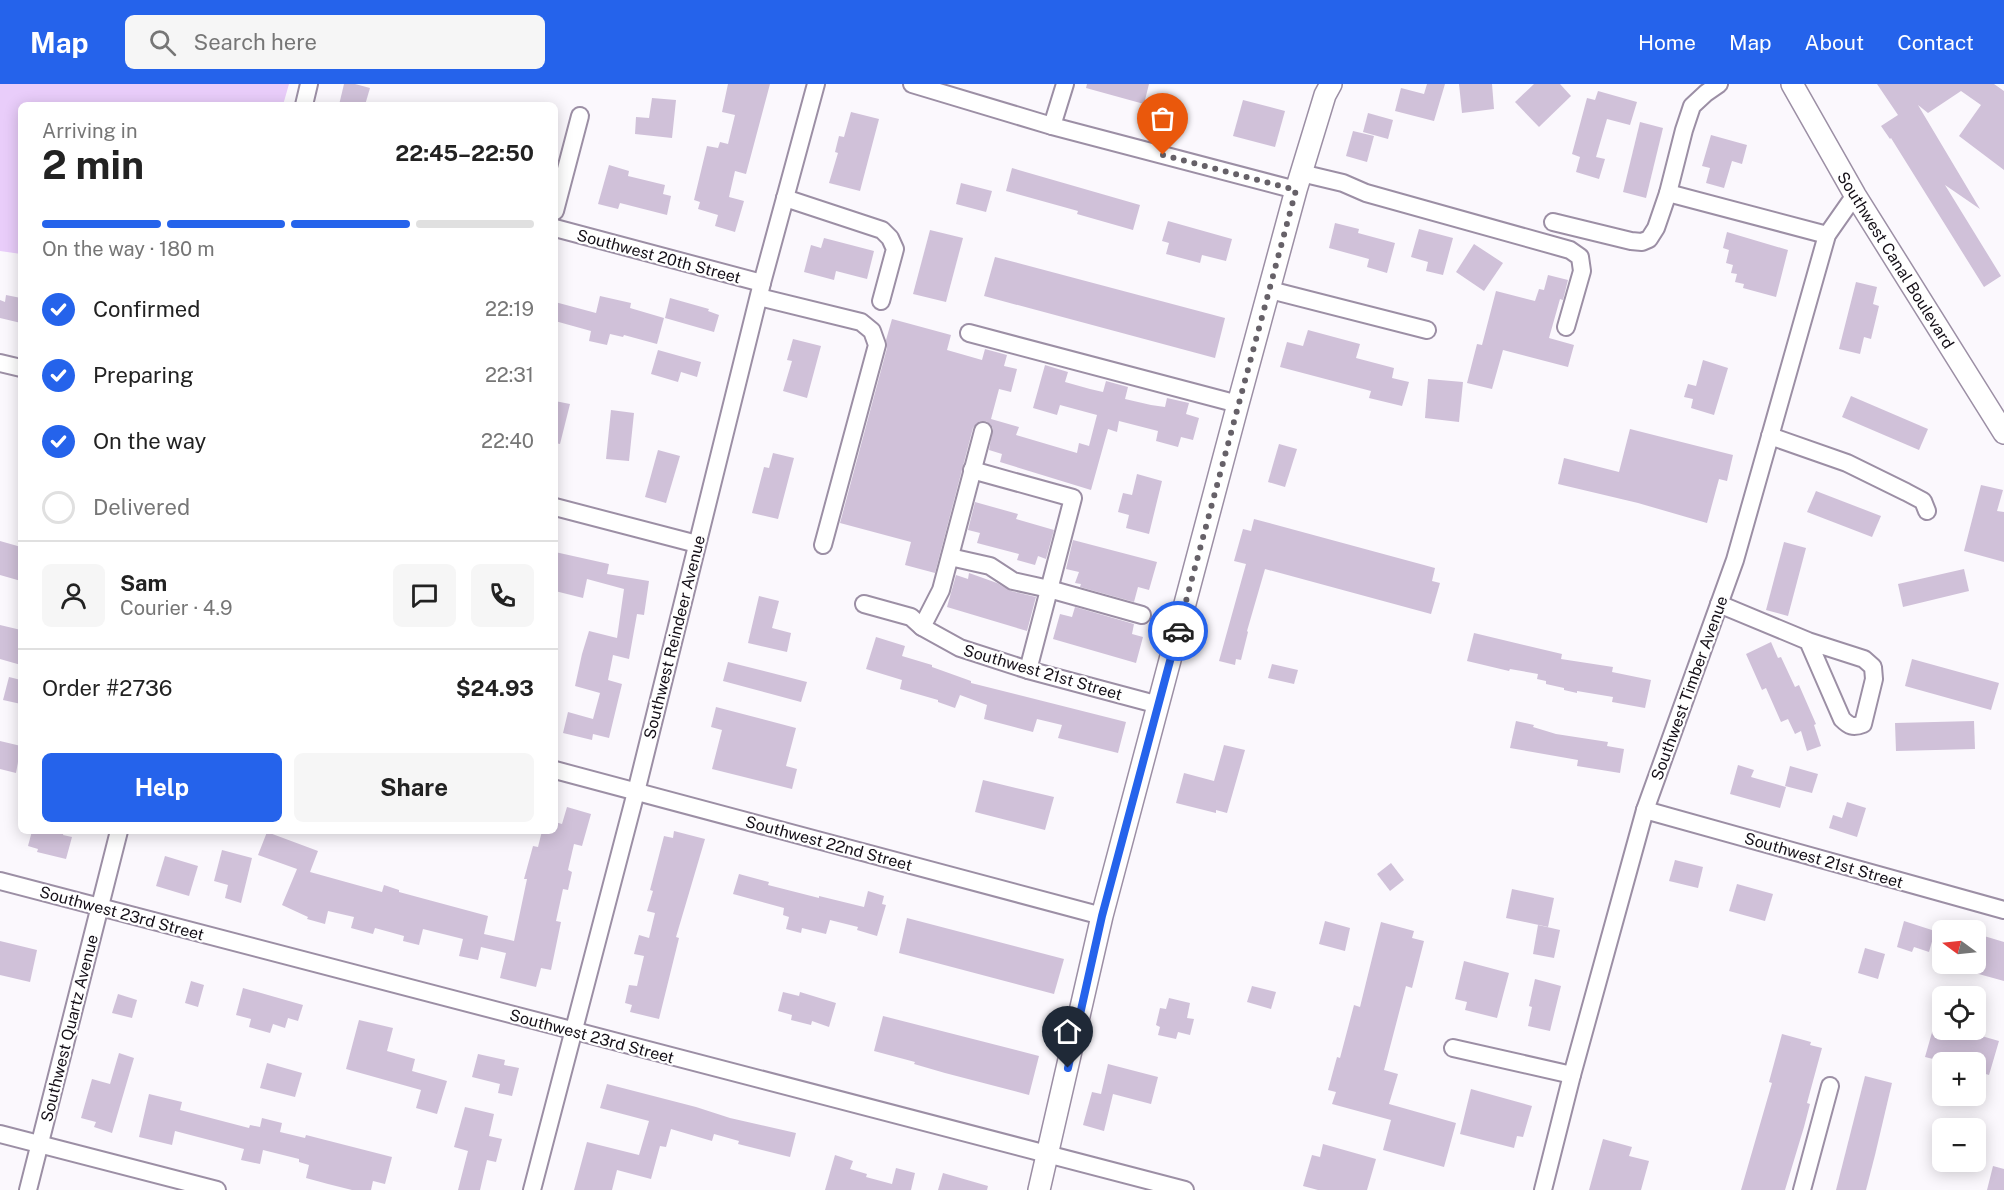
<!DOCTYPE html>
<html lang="en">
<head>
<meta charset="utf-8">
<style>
	body { margin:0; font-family:"Public Sans",sans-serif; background:#f6f6f6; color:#222; height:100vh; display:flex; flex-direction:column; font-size:22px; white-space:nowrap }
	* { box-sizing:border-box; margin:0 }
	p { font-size:20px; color:#767676 }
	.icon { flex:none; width:33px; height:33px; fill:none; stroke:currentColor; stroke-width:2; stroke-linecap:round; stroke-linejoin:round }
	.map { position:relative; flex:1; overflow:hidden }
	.panel { position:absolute; left:18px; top:18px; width:540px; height:732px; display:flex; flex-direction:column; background:#fff; border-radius:9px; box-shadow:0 3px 15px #0003 }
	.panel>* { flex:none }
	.needle { width:39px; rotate:285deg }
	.tools { position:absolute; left:1932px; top:836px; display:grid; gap:12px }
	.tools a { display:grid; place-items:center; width:54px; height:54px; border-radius:9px; background:#fff; box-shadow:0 3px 15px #0003; font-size:30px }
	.pin { position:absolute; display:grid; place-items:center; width:51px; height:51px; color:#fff; margin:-62px -26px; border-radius:50% 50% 50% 0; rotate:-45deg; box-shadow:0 0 6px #0007 }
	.pin .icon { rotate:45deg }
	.courier { position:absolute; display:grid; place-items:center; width:60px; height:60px; margin:-30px; border:4px solid #2563eb; border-radius:50%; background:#fff; color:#222; box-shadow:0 2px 8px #0007 }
	.head em { font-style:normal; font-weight:700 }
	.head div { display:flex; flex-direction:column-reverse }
	.head { display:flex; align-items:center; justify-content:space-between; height:102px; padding:0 24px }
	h1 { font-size:39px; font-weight:700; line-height:45px }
	.bar { display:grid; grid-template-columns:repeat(4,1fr); gap:9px 6px; align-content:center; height:72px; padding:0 24px }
	.bar i { height:8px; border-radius:4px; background:#e0e0e0 }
	.bar .on { background:#2563eb }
	.bar p { grid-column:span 4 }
	.line { display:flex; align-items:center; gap:15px; padding:0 24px; border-top:2px solid #e0e0e0 }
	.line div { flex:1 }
	.round { display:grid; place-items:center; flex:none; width:63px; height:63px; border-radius:9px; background:#f6f6f6 }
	ol { padding:0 24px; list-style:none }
	li { display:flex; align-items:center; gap:18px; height:66px }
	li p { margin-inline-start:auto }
	li .icon { padding:6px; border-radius:50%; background:#2563eb; color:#fff; stroke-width:4 }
	li:last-child { color:#767676 }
	li i { width:33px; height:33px; border:3px solid #e0e0e0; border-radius:50% }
	.action { display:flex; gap:12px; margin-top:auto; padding:12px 24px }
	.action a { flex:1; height:69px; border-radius:9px; background:#2563eb; color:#fff; font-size:24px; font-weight:700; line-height:69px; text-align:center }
	.action a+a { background:#f6f6f6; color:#222 }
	header { display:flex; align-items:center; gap:36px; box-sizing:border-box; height:84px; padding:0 30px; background:#2563eb; color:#fff }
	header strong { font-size:28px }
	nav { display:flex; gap:33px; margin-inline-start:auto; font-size:21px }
	.search { width:420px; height:54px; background:#f6f6f6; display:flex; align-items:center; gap:15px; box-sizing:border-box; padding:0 21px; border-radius:9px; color:#767676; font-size:22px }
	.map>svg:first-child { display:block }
</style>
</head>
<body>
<header>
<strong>Map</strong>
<div class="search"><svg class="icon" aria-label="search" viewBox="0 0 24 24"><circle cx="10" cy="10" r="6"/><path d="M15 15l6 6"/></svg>Search here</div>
<nav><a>Home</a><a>Map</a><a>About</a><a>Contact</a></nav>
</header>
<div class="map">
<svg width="2004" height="1106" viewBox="0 0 2004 1106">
	<rect width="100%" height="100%" fill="#fbf8fd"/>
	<path fill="#e9cdfa" d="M0 0H289L283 21H21V170L0 167Z"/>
	<g fill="#d0c1d9">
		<path d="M344 0H355L370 4 365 21H339Z"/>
		<path d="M728 0H770L746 90 735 87 729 113 744 117 735 148 715 142 718 131 698 125 700 118 694 116 707 62 718 64 720 58 728 60 735 31 722 28Z"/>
		<path d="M1087 0H1149L1144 20 1086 4Z"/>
		<path d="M1427 0H1445L1434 37 1395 27 1401 4 1424 10Z"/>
		<path d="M1459 0H1492L1494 25 1462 29Z"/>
		<path d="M1534 0H1560L1571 12 1539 43 1515 18Z"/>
		<path d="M1877 0H1994L2004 7V86L1959 52 1981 21 1961 7 1928 29 1918 21 1980 125 1945 101 2001 192 1984 203 1891 54 1890 55 1881 42 1898 31Z"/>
		<path d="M1598 7 1637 18 1630 41 1607 35 1596 73 1605 75 1599 95 1576 88 1580 73 1572 70 1587 14 1595 16Z"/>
		<path d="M652 14 676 16 672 54 635 50 636 33 649 34Z"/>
		<path d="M1243 16 1285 27 1275 63 1233 52Z"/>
		<path d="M851 28 879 35 860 107 829 99 838 69 835 68 839 52 844 53Z"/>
		<path d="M1368 29 1393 36 1388 55 1363 48Z"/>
		<path d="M1640 38 1663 44 1646 114 1623 108Z"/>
		<path d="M1353 47 1374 52 1367 78 1346 72Z"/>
		<path d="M1711 51 1747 61 1742 80 1732 77 1724 104 1706 99 1710 84 1702 82Z"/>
		<path d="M609 81 629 87 628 92 665 101 663 110 671 112 667 131 620 119 618 125 598 120Z"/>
		<path d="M1012 84 1140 121 1133 146 1077 130 1078 127 1006 107Z"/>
		<path d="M961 99 992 107 986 128 956 120Z"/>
		<path d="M1168 137 1232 155 1226 177 1202 171 1200 179 1166 170 1169 159 1162 157Z"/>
		<path d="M1335 139 1359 145 1358 149 1395 159 1387 189 1367 183 1369 175 1329 164Z"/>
		<path d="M1419 145 1453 154 1443 191 1426 187 1428 178 1411 173Z"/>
		<path d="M930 146 963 154 946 218 913 210Z"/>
		<path d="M1727 148 1788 166 1776 213 1743 204 1744 200 1735 198 1737 190 1731 189 1733 181 1726 179 1729 166 1723 164Z"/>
		<path d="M824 154 874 167 867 195 836 187 834 196 804 188 811 161 821 164Z"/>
		<path d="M1474 160 1503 179 1484 207 1456 188Z"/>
		<path d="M995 173 1225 234 1215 274 984 212Z"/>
		<path d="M1548 191 1568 196 1563 216 1560 215 1549 254 1574 261 1568 283 1503 266 1492 305 1467 299 1477 260 1482 261 1496 207 1535 217 1539 205 1544 206Z"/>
		<path d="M1856 198 1877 203 1873 220 1879 222 1871 255 1864 253 1860 270 1839 265Z"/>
		<path d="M6 211 21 214V239L0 234V216L5 218Z"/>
		<path d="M600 212 631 219 630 224 664 234 657 260 624 251 623 253 610 250 607 261 589 257 591 247 555 237V218L596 229Z"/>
		<path d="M670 214 709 225 708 227 719 231 714 248 665 234Z"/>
		<path d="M892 235 951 251 947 266 982 276 985 265 1007 271 1004 282 1017 285 1011 308 999 305 991 335 1019 343 1016 351 1077 369 1079 359 1089 362 1097 331 1060 321 1057 331 1033 324 1045 281 1068 288 1065 298 1090 305 1103 308 1106 297 1128 303 1125 315 1151 321 1165 323 1167 314 1189 319 1186 330 1199 334 1193 356 1181 353 1178 363 1156 357 1158 347 1119 337 1117 348 1108 345 1091 406 1000 378 1002 370 989 366 993 344 986 337H980L973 344 935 489 905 481 911 458 840 439 887 264 886 256Z"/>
		<path d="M1308 246 1360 260 1356 274 1394 284 1392 294 1409 298 1402 322 1369 314 1371 307 1280 283 1287 258 1303 262Z"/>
		<path d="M793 255 821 262 807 314 783 307 792 277 787 276Z"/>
		<path d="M658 266 701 278 697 293 681 288 678 298 651 290Z"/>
		<path d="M1703 276 1728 284 1714 331 1691 324 1693 315 1684 313 1688 300 1696 302Z"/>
		<path d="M1428 295 1463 298 1459 338 1425 334Z"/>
		<path d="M1851 312 1928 345 1919 366 1842 333Z"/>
		<path d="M555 317 570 320 560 360 555 359Z"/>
		<path d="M611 326 634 329 629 377 606 375Z"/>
		<path d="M1630 345 1733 371 1727 397 1719 395 1707 439 1638 419 1558 400 1564 374 1619 388Z"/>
		<path d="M1279 360 1297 365 1285 403 1268 398Z"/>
		<path d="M658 366 680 372 666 419 645 413Z"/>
		<path d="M773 369 794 374 778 435 752 429 764 383 769 384Z"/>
		<path d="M1137 390 1162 397 1149 450 1126 444 1129 431 1118 428 1123 409 1132 411Z"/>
		<path d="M1981 401 2003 406 1997 427 2004 428V478L1964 467Z"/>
		<path d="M1816 407 1881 432 1872 453 1807 428Z"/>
		<path d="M975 418 1018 430 1016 435 1054 446 1046 475 1038 472 1035 481 1017 476 1019 470 977 459 980 449 968 446Z"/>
		<path d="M1254 435 1435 484 1432 497 1440 499 1431 530 1265 485 1247 547 1248 548 1241 576 1236 575 1235 581 1219 577 1246 480 1234 477 1243 445 1251 447Z"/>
		<path d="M1073 456 1157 478 1149 506 1138 503 1134 518 1080 503 1081 500 1075 499 1079 488 1066 485Z"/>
		<path d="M0 457 21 463V497L0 491Z"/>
		<path d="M1784 458 1806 464 1788 532 1766 526Z"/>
		<path d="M555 468 609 480 607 490 649 497 644 531 637 530 629 575 613 571 608 596 622 600 609 654 593 650 592 656 563 649 568 628 593 635 600 609 575 602 582 570 589 547 617 554 624 505 587 495 583 514 555 507Z"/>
		<path d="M1964 485 1969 507 1903 523 1898 500Z"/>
		<path d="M969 489 997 499 1011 507 1036 513 1027 547 947 523 956 491 968 495Z"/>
		<path d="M759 512 779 517 772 544 791 549 787 568 748 559Z"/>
		<path d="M1075 523 1134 540 1132 550 1143 553 1136 579 1053 555 1060 530 1072 533Z"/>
		<path d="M0 541 21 546V581L0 575Z"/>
		<path d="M1474 549 1562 570 1561 575 1613 583 1612 588 1651 596 1645 624 1612 618 1613 613 1577 607V609L1564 606V604L1546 600V597L1537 595 1538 590 1510 585 1509 587 1467 577Z"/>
		<path d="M876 553 905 562 902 572 932 581V583L971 597V599L1126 638 1118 669 1058 654 1062 641 1037 635 1033 648 984 635 987 621 960 611 955 624 938 618V616L900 605 902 596 866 585Z"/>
		<path d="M1771 558 1778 574 1781 573 1795 603 1799 601 1816 640 1814 641 1821 662 1807 667 1801 647 1795 650 1788 635 1781 638 1766 604 1762 606 1746 570Z"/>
		<path d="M1912 575 1999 599 1991 626 1905 602Z"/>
		<path d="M728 578 807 598 801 618 723 597Z"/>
		<path d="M1272 580 1298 586 1294 600 1268 594Z"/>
		<path d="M9 593 21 596V620L3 616Z"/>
		<path d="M716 623 796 644 786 682 797 685 792 705 712 685 722 646 711 643Z"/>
		<path d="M1516 637 1534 641 1533 643 1556 650 1608 658 1607 662 1624 665 1620 689 1577 682 1578 676 1510 664Z"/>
		<path d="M1974 637 1975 665 1896 667 1895 639Z"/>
		<path d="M0 657 21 662 16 689 0 685Z"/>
		<path d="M1224 661 1245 666 1227 729 1216 726V729L1176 719 1184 689 1214 697Z"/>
		<path d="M1738 681 1754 686 1751 693 1786 703 1780 724 1730 710Z"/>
		<path d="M1790 682 1818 690 1812 709 1785 702Z"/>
		<path d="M983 696 1054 713 1045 746 975 728Z"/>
		<path d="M1847 718 1866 724 1857 753 1829 744 1833 731 1842 734Z"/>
		<path d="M567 723 591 730 582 762 574 760 568 786 572 788 568 806 563 805 556 837 561 838 551 886 541 884 536 903 500 894 506 869 481 863 478 876 459 872 463 855 423 845 419 861 403 857 404 852 375 844 373 850 351 844 354 833 328 827 325 840 307 835 308 833 282 821 297 785 258 771 267 748 318 767 310 788 382 808 384 801 399 806V808L488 832 484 850 514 857 527 795H524L533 762 538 763 542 747H555V738L562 740Z"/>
		<path d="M32 747H64L63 751 72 753 66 775 37 768 38 765 28 762Z"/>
		<path d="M674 747 705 755 676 853 679 854 659 935 630 928 632 921 625 919 629 901 637 902 644 872 634 870 639 851 649 854 655 829 647 827 653 807 650 806 664 752 673 754Z"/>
		<path d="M222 766 252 774 241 819 225 814 228 801 214 797Z"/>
		<path d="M165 772 198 782 189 812 156 802Z"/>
		<path d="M1675 776 1703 783 1698 804 1669 797Z"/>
		<path d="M1391 779 1404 796 1390 807 1377 790Z"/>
		<path d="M739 790 769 798 768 801 819 814V812L864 823 868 807 884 812 882 820 886 821 877 852 857 846 858 843 830 836 826 850 802 844 801 849 786 845 789 833 783 831 784 824 733 810Z"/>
		<path d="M1737 800 1773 810 1765 837 1729 827Z"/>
		<path d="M1512 805 1554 814 1548 843 1506 834Z"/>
		<path d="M907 834 1064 875 1054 910 899 869Z"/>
		<path d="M1325 837 1350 844 1345 867 1319 860Z"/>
		<path d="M1904 837 1935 847 1929 868 1914 863 1912 868 1897 863Z"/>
		<path d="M1381 838 1414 847 1412 854 1424 857 1412 904 1406 902 1384 986 1398 990 1389 1020 1456 1039 1444 1083 1383 1066 1391 1036 1332 1020 1336 1008 1328 1006 1337 973 1340 974 1354 921 1360 923Z"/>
		<path d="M1538 841 1560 846 1554 874 1533 870Z"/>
		<path d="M1984 852 2004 858V897L1975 889Z"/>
		<path d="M0 857 37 866 30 898 0 891Z"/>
		<path d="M1865 864 1885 870 1878 895 1858 889Z"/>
		<path d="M1464 877 1509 889 1497 934 1465 926 1467 918 1455 915Z"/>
		<path d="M1535 895 1561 902 1550 947 1528 942 1532 923 1529 922Z"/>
		<path d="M191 897 204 901 198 923 185 919Z"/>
		<path d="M1252 902 1276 908 1271 925 1247 918Z"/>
		<path d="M243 904 303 921 298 937 288 934 285 944 273 940 270 949 249 943 251 935 236 931Z"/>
		<path d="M783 908 799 912 800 908 836 919 829 943 812 937 811 941 791 936 792 931 778 927Z"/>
		<path d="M118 910 137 916 132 934 112 929Z"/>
		<path d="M1169 914 1190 919 1187 934 1194 935 1190 951 1178 948 1176 955 1158 951 1160 943 1156 941 1160 924 1166 925Z"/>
		<path d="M883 932 1039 972 1029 1011 945 989 914 980 915 978 874 967Z"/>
		<path d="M359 936 393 944 387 967 415 975 412 987 447 997 437 1030 416 1024 421 1006 346 985Z"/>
		<path d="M1933 945H1957L1999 957 1989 991 1976 987V978H1945L1925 973Z"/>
		<path d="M1782 950 1811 958 1810 961 1822 964 1807 1019 1810 1020 1804 1043 1785 1106H1741L1772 999 1769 998Z"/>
		<path d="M119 969 134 974 112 1049 94 1043 96 1038 81 1034 92 995 110 1000Z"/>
		<path d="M478 970 505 976 504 981 519 984 512 1012 498 1009 500 1000 472 993Z"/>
		<path d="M267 979 302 989 295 1013 260 1004Z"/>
		<path d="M1108 980 1158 993 1151 1020 1113 1010 1104 1047 1083 1041 1092 1008 1101 1010Z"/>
		<path d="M1865 992 1892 999 1875 1071 1866 1106H1836Z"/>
		<path d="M607 1000 696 1023 730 1034 796 1049 790 1073 738 1060 739 1057 714 1050 712 1057 671 1045 666 1063 660 1062 651 1095 617 1086 612 1106H574L587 1058 639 1071 649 1037 600 1024Z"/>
		<path d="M1471 1005 1532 1022 1523 1053 1517 1052 1514 1064 1460 1050Z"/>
		<path d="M149 1010 182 1018 180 1026 249 1044 250 1041 260 1043 262 1034 282 1039 280 1048 305 1054 306 1051 392 1073 385 1100 373 1097 371 1106H352L328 1100 306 1094 309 1081 299 1078V1075L263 1066 260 1080 241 1076 244 1065 175 1047 172 1061 139 1053Z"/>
		<path d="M465 1023 494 1030 489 1052 502 1055 496 1078 487 1076 480 1106H458L468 1067 454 1063Z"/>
		<path d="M1603 1055 1632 1063 1629 1072 1649 1077 1641 1106H1589Z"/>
		<path d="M1323 1060 1376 1075 1367 1106H1318L1303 1102 1312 1071 1320 1073Z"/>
		<path d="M835 1071 853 1077 850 1085 867 1090 866 1093 892 1100 896 1084 915 1089 911 1106H825Z"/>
		<path d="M1993 1082 2004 1085V1106H1987Z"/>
		<path d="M943 1089 988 1102 987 1106H938Z"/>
	</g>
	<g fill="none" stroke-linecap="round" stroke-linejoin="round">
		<g stroke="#9c8fa5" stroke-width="20">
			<g id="minor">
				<path d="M912 0 1052 42 1296 106"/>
				<path d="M304 21 309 0"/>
				<path d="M1052 42 1065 0"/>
				<path d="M1301 89 1343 99 1366 109 1570 166 1580 173 1582 187 1566 243"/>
				<path d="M1668 109 1827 151"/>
				<path d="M785 114 882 146 890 154 895 165 881 217"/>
				<path d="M555 127 580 32"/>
				<path d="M1553 138 1631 157 1642 158 1649 155 1656 144 1668 109 1684 46 1692 22 1706 9 1719 0"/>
				<path d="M555 144 762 199"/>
				<path d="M1270 206 1427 246"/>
				<path d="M759 213 861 238 872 247 877 261 823 461"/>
				<path d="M969 249 1238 320"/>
				<path d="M0 279 21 284"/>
				<path d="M1770 352 1847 379 1906 408 1923 417 1927 427"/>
				<path d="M972 386 1073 414 1028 586"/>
				<path d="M555 423 697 460"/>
				<path d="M950 473 990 482 1013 497 1049 505 1142 531"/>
				<path d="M864 520 911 533 922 543 960 564 1028 586 1159 621"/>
				<path d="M1719 520 1808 557 1842 635C1849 642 1853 644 1863 640L1874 595 1873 583 1864 575 1808 557"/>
				<path d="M922 543 941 506 983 347"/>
				<path d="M555 686 1102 832"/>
				<path d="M1645 726 2004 826"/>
				<path d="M0 797 1185 1106"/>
				<path d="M1453 964 1572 991"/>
				<path d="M0 1050 217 1106"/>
				<path d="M28 1106 119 747"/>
				<path d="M532 1106 636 708 762 199 816 0"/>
				<path d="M1543 1106 1572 991 1645 726 1735 476 1827 151 1855 111"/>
				<path d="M1802 1106 1830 1002"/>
			</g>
		</g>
		<g stroke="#9c8fa5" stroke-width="24">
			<g id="major">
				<path d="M1792 0 1855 111 2004 349"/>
				<path d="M1039 1106 1102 832 1238 320 1296 106 1325 11 1331 0"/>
			</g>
		</g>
		<use href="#minor" stroke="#fff" stroke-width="16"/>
		<use href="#major" stroke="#fff" stroke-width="21"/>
	</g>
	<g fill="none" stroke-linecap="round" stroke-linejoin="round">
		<path stroke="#666168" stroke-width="6" stroke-dasharray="0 10.8" d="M1163 71 1296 106 1178 547"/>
		<path stroke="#2563eb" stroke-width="8" d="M1068 984 1102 832 1178 547"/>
	</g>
	<g text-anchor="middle" stroke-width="4.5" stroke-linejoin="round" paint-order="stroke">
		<g font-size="16" fill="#151018" stroke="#fff">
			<text transform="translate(659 172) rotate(15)" y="6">Southwest 20th Street</text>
			<text transform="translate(1896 176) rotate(58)" y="6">Southwest Canal Boulevard</text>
			<text transform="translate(674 553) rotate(-76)" y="6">Southwest Reindeer Avenue</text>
			<text transform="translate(1043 588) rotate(16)" y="6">Southwest 21st Street</text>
			<text transform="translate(1689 604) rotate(-70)" y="6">Southwest Timber Avenue</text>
			<text transform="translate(829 759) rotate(15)" y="6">Southwest 22nd Street</text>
			<text transform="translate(1824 776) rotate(16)" y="6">Southwest 21st Street</text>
			<text transform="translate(122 829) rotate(15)" y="6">Southwest 23rd Street</text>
			<text transform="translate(69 944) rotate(-76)" y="6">Southwest Quartz Avenue</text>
			<text transform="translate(592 952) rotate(15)" y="6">Southwest 23rd Street</text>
		</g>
	</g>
</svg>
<div class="tools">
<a><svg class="needle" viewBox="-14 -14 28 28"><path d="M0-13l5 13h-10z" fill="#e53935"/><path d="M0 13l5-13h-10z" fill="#767676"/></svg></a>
<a><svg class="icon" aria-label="locate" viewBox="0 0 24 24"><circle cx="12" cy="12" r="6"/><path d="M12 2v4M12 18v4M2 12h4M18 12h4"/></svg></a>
<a>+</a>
<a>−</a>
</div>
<div class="pin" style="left:1163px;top:71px;background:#ea580c"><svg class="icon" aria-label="bag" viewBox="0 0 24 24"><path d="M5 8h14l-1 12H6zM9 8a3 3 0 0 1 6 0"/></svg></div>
<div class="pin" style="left:1068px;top:984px;background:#1f2937"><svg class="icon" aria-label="home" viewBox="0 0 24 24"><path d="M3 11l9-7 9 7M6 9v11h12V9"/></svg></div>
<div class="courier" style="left:1178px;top:547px"><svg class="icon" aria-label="car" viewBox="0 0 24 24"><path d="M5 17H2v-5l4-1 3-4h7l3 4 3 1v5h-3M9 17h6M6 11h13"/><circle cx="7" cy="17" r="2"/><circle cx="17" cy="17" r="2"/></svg></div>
<section class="panel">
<div class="head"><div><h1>2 min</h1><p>Arriving in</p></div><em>22:45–22:50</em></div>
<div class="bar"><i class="on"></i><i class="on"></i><i class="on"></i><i></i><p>On the way · 180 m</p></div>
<ol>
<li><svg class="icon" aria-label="check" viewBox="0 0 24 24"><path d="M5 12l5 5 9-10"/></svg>Confirmed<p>22:19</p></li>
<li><svg class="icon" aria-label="check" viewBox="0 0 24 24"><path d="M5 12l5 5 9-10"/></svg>Preparing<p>22:31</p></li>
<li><svg class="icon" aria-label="check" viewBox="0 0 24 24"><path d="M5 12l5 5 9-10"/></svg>On the way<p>22:40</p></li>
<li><i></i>Delivered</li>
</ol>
<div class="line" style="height:108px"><a class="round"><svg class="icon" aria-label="person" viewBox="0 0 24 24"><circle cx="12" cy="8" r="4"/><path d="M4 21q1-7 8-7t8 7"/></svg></a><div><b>Sam</b><p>Courier · 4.9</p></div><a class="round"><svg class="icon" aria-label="chat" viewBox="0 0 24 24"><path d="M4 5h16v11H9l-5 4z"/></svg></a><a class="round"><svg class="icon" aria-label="phone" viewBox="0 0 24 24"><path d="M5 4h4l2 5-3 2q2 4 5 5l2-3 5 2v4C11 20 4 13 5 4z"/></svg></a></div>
<div class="line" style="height:78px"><div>Order #2736</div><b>$24.93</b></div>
<div class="action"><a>Help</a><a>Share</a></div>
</section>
</div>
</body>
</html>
